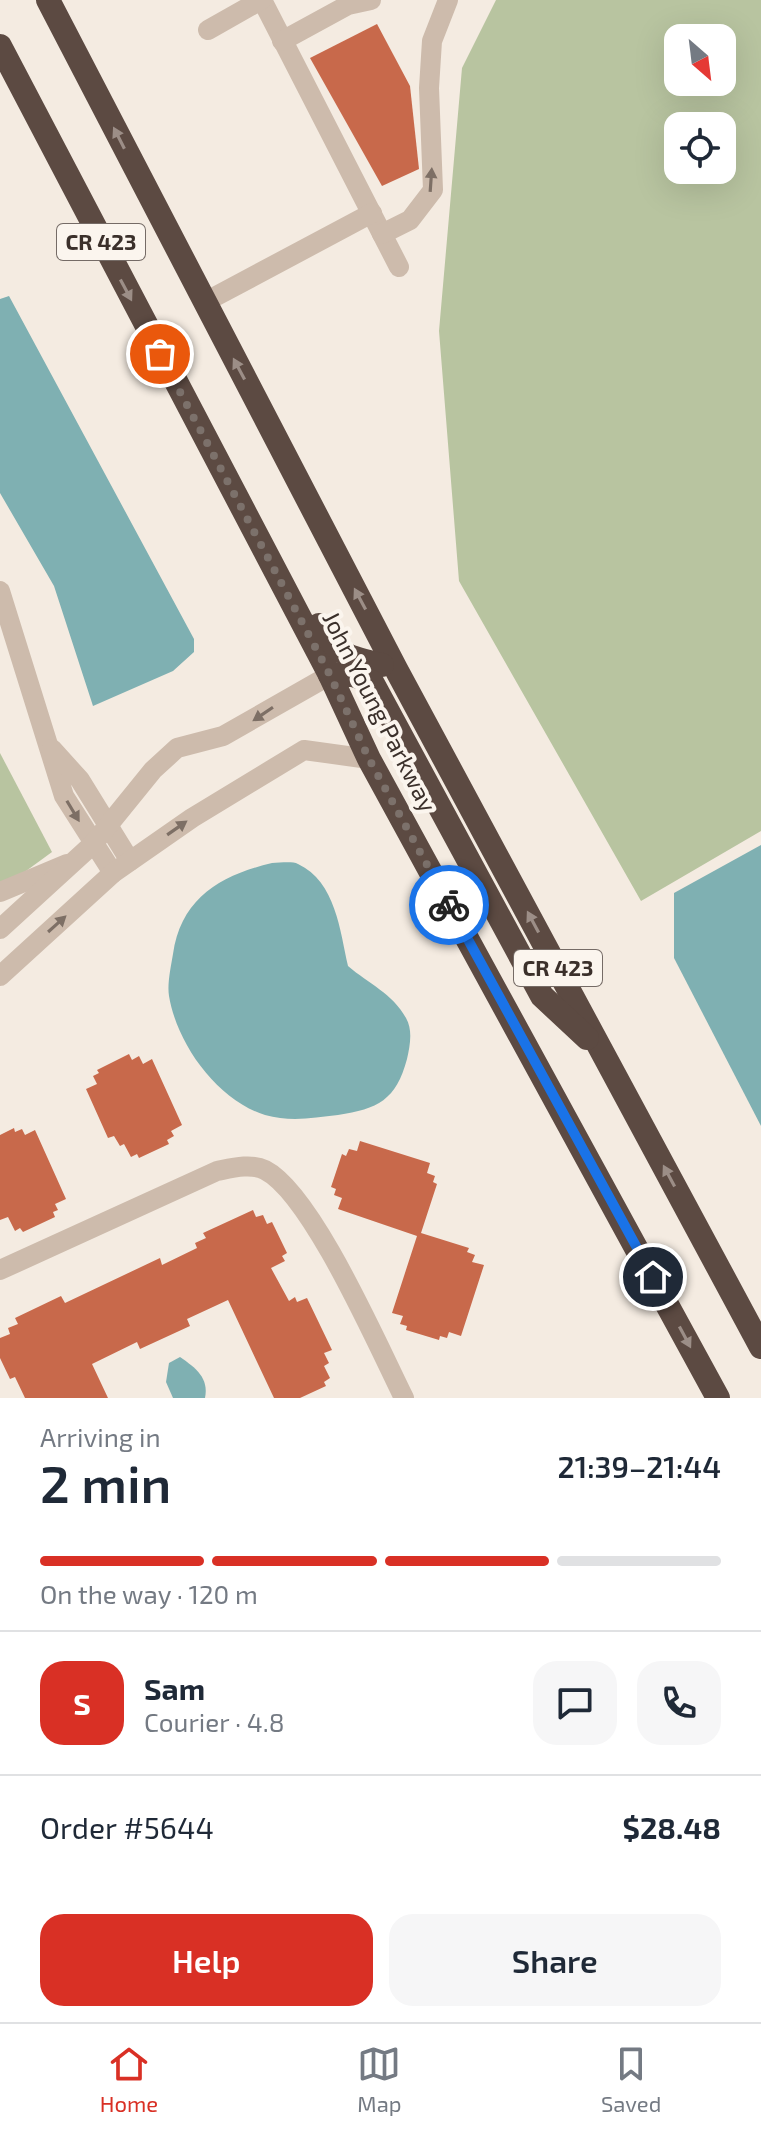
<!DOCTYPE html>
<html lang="en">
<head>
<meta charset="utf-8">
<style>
	body { margin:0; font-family:"Exo 2",sans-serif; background:#f6f6f7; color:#1f2937; height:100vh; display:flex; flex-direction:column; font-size:30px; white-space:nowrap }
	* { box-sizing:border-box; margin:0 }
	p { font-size:26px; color:#747a83 }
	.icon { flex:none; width:44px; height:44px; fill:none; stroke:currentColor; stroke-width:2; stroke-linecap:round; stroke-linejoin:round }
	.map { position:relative; height:1398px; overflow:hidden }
	.sheet { display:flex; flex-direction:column; background:#fff; flex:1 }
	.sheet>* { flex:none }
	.needle { width:52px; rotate:152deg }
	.fabs { position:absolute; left:664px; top:24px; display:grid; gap:16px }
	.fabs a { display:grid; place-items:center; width:72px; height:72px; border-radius:16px; background:#fff; box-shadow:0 8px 32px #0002; font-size:40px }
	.pin { position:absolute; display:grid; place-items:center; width:68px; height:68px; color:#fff; margin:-34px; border:4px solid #fff; border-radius:50%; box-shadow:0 2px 8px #0007 }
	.courier { position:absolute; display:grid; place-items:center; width:80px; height:80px; margin:-40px; border:6px solid #1a73e8; border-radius:50%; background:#fff; color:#222; box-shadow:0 2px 10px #0007 }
	.overview em { font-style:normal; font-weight:600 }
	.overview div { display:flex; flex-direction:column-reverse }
	.overview { display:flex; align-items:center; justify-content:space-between; height:136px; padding:0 40px }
	h1 { font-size:52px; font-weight:600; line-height:60px }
	.bar { display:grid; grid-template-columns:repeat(4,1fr); gap:12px 8px; align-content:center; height:96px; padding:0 40px }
	.bar i { height:10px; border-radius:6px; background:#e0e1e3 }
	.bar .current { background:#d93025 }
	.bar p { grid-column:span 4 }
	.line { display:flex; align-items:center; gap:20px; padding:0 40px; border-top:2px solid #e0e1e3 }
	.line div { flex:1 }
	.round { display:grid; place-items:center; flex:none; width:84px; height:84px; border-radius:24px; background:#f6f6f7 }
	.primary-button { display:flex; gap:16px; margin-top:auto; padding:16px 40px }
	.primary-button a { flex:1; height:92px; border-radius:24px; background:#d93025; color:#fff; font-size:32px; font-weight:600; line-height:92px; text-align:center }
	.primary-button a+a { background:#f6f6f7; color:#1f2937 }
	.tabs { display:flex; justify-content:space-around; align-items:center; height:112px; border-top:2px solid #e0e1e3; background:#fff; font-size:22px; color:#747a83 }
	.tabs a { display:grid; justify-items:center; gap:4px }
	.tabs .current { color:#d93025 }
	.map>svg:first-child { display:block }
</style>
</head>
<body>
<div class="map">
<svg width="761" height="1398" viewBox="0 0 761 1398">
	<rect width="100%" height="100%" fill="#f4ebe1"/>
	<g fill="#b8c4a0" fill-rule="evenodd">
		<path d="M496 0H761V831L641 901 459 581 439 331 462 68ZM678 38H722V82H678ZM678 126H722V170H678Z"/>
		<path d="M0 753 52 852 0 890Z"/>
	</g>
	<g fill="#7fb0b2">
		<path d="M9 296 194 639V652L173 671 93 706 54 586 0 493V299Z"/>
		<path d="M761 845V1126L674 958V893Z"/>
		<path d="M272 863C280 863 292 861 298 864 336 882 340 931 348 966 369 984 392 993 406 1018 413 1030 410 1046 407 1059 396 1100 378 1109 338 1115 313 1118 290 1122 265 1115 217 1100 177 1044 169 996 167 984 171 966 173 954 181 898 221 875 272 863Z"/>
		<path d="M180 1357C196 1368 209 1378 205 1398H173L166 1382 169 1363Z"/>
	</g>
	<g fill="#c8694b">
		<path d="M377 24 410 86 419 169 382 186 310 58Z"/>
		<path d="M129 1054 132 1060 139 1056 143 1064 152 1059 182 1125 171 1131 174 1136 167 1140 169 1144 139 1158 137 1154 131 1157 124 1144 120 1146 114 1136 108 1138 86 1089 97 1084 93 1076 99 1073 97 1070Z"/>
		<path d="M14 1128 15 1132 22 1129 25 1135 35 1130 66 1199 55 1204 58 1210 53 1212 55 1217 23 1232 20 1228 15 1231 8 1217 0 1220V1135Z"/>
		<path d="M360 1141 430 1163 427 1173 435 1176 433 1182 437 1184 421 1233 469 1248 467 1252 475 1255 472 1262 484 1265 461 1336 449 1332 447 1338 440 1336 439 1340 406 1330 407 1326 400 1324 403 1316 392 1313 417 1236 338 1209 342 1198 334 1195 336 1189 331 1187 342 1154 346 1156 349 1149 357 1151Z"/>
		<path d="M253 1210 256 1217 263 1215 267 1224 272 1222 287 1253 282 1256 285 1261 271 1268 289 1301 295 1297 297 1302 307 1298 332 1350 324 1353 329 1363 324 1366 330 1378 324 1382 326 1386 300 1398H274L228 1300 187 1319 190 1326 140 1349 137 1342 92 1364 108 1398H25L15 1377 10 1379 0 1358V1338L10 1334 8 1328 18 1324 15 1318 61 1296 65 1303 160 1258 162 1265 197 1248 195 1243 206 1238 203 1233Z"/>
	</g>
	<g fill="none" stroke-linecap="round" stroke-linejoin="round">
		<g stroke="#cdbbac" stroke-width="20">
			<path d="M262 0 399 267"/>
			<path d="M208 30 261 0"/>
			<path d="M282 41 348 5 371 0"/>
			<path d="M382 234 410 220 433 190 429 88 432 41 448 0"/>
			<path d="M205 302 372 213"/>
			<path d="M0 591 64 796 113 873"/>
			<path d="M52 749 80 780 130 861"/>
			<path d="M0 892 67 864"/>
			<path d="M0 929 93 844 153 770 177 748 223 736 330 675"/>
			<path d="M0 976 113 873 192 818 304 750 369 759"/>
			<path d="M0 1270 217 1171C232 1168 251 1163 265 1170 312 1194 378 1346 404 1398"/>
		</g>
		<g stroke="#5c4a42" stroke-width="24">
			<path d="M48 0 396 669 761 1347"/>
			<path d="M0 46 330 675 369 759 718 1398"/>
			<path d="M319 625C340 656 346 657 382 665"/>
			<path d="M330 675H353L372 682 542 996 587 1038"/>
		</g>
	</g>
	<defs><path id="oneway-solid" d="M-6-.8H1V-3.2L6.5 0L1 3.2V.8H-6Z" transform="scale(2)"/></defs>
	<g fill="#9c8e87">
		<use href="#oneway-solid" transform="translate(119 138) rotate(-117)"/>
		<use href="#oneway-solid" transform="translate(126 290) rotate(62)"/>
		<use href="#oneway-solid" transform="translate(239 369) rotate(-118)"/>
		<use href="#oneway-solid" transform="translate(360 599) rotate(-118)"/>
		<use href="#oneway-solid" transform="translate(533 922) rotate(-118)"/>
		<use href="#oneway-solid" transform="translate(669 1176) rotate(-118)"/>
		<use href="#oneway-solid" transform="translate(685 1337) rotate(62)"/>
	</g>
	<g fill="#7d6f65">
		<use href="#oneway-solid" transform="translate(431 180) rotate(-86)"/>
		<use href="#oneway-solid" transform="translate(263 714) rotate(146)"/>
		<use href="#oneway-solid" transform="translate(73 811) rotate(59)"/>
		<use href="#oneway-solid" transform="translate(177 828) rotate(-35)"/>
		<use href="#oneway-solid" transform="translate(57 924) rotate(-42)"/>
	</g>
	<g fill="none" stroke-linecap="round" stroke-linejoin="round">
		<path stroke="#7c716b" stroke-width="8" stroke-dasharray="0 14.4" d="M160 354 330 675 369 759 449 905"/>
		<path stroke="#1a73e8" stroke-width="10" d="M449 905 653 1277"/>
	</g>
	<g text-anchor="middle" stroke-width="8" stroke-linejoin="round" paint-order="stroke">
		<g fill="#fbf5ee" stroke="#756b66" stroke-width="2">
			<rect x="57" y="224" width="88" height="36" rx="6"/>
			<rect x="514" y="950" width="88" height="36" rx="6"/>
		</g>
		<g font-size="22" font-weight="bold" fill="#3b302b">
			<text x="101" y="250">CR 423</text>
			<text x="558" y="976">CR 423</text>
		</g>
		<g font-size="24" fill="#3b302b" stroke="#fbf5ee">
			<text transform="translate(379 712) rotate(63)" y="8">John Young Parkway</text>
		</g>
	</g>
</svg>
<div class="fabs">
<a><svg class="needle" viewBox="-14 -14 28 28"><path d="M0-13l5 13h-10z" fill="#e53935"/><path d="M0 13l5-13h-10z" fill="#747a83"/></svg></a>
<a><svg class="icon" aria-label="locate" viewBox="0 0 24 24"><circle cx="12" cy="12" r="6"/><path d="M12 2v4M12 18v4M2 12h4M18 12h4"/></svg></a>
</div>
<div class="pin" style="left:160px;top:354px;background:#ea580c"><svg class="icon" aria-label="bag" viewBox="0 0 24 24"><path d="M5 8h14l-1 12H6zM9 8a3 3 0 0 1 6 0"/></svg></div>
<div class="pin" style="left:653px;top:1277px;background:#1f2937"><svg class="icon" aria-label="home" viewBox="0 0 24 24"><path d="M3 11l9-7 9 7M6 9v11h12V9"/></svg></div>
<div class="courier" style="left:449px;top:905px"><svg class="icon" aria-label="bike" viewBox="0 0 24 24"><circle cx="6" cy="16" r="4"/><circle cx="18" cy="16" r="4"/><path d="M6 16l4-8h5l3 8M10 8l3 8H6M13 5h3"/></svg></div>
</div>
<section class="sheet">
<div class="overview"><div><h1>2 min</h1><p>Arriving in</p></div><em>21:39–21:44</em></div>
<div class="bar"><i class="current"></i><i class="current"></i><i class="current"></i><i></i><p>On the way · 120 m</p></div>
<div class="line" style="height:144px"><b class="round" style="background:#d93025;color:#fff">S</b><div><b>Sam</b><p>Courier · 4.8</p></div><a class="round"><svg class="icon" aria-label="chat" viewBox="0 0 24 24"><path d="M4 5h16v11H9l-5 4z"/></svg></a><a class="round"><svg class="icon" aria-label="phone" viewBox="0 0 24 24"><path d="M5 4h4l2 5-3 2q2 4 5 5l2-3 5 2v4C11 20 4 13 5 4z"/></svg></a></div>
<div class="line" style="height:104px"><div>Order #5644</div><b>$28.48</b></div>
<div class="primary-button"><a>Help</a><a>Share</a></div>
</section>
<nav class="tabs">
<a class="current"><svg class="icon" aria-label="home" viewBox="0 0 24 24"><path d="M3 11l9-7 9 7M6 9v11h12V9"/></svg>Home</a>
<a><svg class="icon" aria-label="map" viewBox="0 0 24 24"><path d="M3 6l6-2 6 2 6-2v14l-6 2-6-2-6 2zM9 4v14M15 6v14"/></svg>Map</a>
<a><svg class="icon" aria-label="saved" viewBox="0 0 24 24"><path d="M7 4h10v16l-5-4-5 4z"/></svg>Saved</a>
</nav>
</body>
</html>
